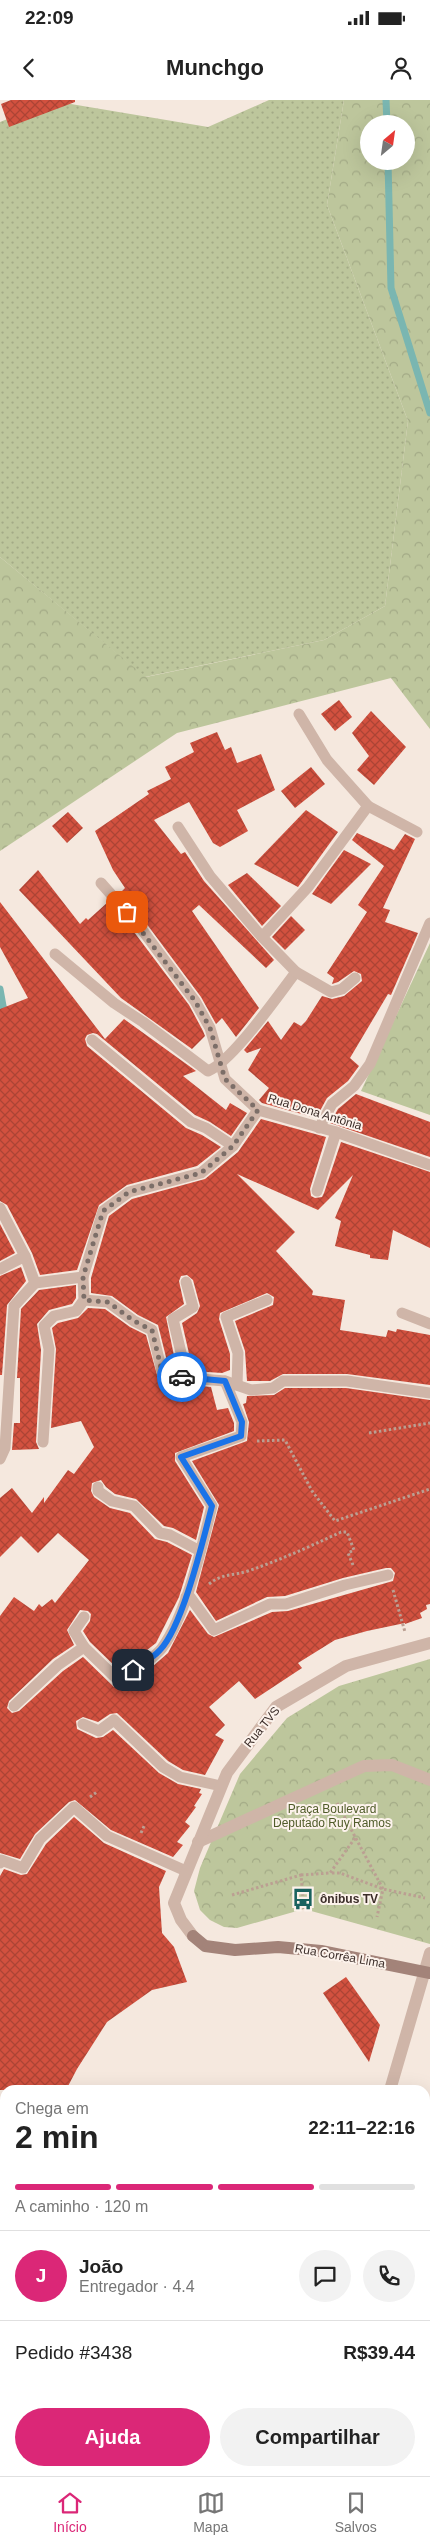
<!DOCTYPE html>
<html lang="pt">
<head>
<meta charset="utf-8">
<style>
	body { margin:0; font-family:Helvetica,sans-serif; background:#f2f2f2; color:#222; height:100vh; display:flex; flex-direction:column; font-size:19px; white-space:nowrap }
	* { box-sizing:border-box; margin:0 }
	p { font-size:16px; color:#767676 }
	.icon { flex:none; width:28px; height:28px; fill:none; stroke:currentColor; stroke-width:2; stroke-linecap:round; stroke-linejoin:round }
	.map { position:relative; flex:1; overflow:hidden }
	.drawer { position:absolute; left:0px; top:1985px; width:430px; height:391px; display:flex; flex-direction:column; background:#fff; border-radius:15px 15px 0 0; box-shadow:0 5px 20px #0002 }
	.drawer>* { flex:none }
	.needle { width:32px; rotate:29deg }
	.tools { position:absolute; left:360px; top:15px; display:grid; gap:10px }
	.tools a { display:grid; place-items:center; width:55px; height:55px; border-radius:50%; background:#fff; box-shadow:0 5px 20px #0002; font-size:25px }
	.pin { position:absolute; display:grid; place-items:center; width:42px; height:42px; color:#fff; margin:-21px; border-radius:10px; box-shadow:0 2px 8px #0006 }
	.courier { position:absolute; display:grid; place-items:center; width:50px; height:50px; margin:-25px; border:4px solid #1a73e8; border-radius:50%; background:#fff; color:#222; box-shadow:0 1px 6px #0007 }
	.overview em { font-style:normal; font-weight:600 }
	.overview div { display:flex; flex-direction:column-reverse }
	.overview { display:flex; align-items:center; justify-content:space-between; height:85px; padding:0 15px }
	h1 { font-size:32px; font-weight:600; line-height:38px }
	.bar { display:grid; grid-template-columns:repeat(4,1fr); gap:8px 5px; align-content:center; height:60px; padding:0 15px }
	.bar i { height:6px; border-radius:4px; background:#e0e0e0 }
	.bar .current { background:#db2777 }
	.bar p { grid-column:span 4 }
	.line { display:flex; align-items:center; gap:12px; padding:0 15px; border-top:1px solid #e0e0e0 }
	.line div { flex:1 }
	.round { display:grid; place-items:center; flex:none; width:52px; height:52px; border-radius:26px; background:#f2f2f2 }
	.button { display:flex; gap:10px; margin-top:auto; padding:10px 15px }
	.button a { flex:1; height:58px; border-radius:30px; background:#db2777; color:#fff; font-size:20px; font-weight:600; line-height:58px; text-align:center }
	.button a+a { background:#f2f2f2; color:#222 }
	.status { display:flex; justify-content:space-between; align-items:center; height:35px; padding:0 25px; background:#fff; direction:ltr }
	.status svg { height:14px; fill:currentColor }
	header { display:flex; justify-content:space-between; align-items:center; height:65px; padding:0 15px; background:#fff; font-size:22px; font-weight:600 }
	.tabs { display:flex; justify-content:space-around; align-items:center; height:70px; border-top:1px solid #e0e0e0; background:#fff; font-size:14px; color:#767676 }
	.tabs a { display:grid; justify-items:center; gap:2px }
	.tabs .current { color:#db2777 }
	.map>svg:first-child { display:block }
</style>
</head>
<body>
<div class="status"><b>22:09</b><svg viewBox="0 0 49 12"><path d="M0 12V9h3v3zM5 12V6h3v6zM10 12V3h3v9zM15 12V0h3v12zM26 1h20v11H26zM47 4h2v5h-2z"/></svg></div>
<header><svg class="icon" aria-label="back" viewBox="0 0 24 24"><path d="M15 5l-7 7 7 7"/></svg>Munchgo<svg class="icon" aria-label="person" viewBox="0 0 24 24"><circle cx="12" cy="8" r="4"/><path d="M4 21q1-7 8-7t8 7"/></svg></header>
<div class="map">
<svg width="430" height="2376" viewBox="0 0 430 2376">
	<defs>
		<pattern id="grass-dots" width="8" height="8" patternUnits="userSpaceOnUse" patternTransform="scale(1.25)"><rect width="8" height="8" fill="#bdc69c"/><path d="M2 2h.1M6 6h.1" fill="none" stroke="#a3aa86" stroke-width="1.8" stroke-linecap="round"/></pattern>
		<pattern id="forest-crowns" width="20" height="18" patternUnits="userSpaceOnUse" patternTransform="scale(1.25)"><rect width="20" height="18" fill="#bdc69c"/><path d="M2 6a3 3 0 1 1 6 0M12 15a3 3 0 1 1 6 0" fill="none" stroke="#a3aa86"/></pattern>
		<pattern id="building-cross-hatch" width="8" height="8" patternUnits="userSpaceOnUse" patternTransform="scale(1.25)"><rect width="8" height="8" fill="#d2513f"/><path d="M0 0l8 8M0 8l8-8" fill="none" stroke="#ac4435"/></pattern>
	</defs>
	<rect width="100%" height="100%" fill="#f5e8de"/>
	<path fill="url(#grass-dots)" d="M269 0H344L327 105 408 321 385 506 324 540 145 577 0 457V22L53 1 208 27Z"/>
	<g fill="url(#forest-crowns)" fill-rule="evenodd">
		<path d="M344 0H430V629L391 578 177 633 0 751V457L146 577 324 540 385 506 408 321 327 105ZM369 24H406V61H369Z"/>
		<path d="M430 843V1015L361 991Z"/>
		<path d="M430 1559V1844L304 1809 237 1828 224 1827 210 1820 200 1810 194 1791 200 1768 240 1674 287 1618 339 1586Z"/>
	</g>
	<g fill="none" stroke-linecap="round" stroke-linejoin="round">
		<g stroke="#7ab6b1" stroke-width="7">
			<path d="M386 0 387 24"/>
			<path d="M388 61 391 188 430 313"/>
			<path d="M0 889 5 917"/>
		</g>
	</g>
	<g fill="url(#building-cross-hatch)">
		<path d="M11 0H75V2L9 27 1 4Z"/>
		<path d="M339 600 352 617 335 631 321 614Z"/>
		<path d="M371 611 406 647 374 685 357 670 369 656 352 633Z"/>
		<path d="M217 632 225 650 231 647 237 663 261 654 275 690 237 710 248 731 220 747 213 743 189 702 154 720 181 754 185 752 204 781 274 860 266 868 199 805 192 811 259 908 236 937 222 918 216 924 201 897 146 823 120 793 125 788 113 770 95 731 149 694 147 691 171 679 165 667 194 652 190 643Z"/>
		<path d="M311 667 325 684 295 708 281 691Z"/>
		<path d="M306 710 338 732 298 787 254 764Z"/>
		<path d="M68 712 83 728 67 743 52 726Z"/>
		<path d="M357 733 394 750 405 734 415 739 383 808 390 810 385 822 418 833 391 895 388 894 350 958 359 966 348 981 327 998 316 1018 262 1003 259 1000 269 988 248 970 261 948 247 953 244 950 268 921 281 940 294 922 301 926 306 921 322 896 332 899 344 896 362 881 361 874 354 871 338 882 332 884 334 878 327 873 367 812 358 805 384 766 352 740Z"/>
		<path d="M344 750 371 764 331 804 312 794Z"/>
		<path d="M38 770 80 824 86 818 88 820 108 802 134 832 189 905 203 931 205 936 192 949 121 898 19 790Z"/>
		<path d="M247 773 281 806 262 826 228 785Z"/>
		<path d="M0 802 105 939 124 919 196 971 183 976 226 1010 230 1003 247 1013 231 1036 210 1022 195 1015 97 934 93 933 87 935 85 939 87 946 186 1028 202 1035 221 1047 197 1066 127 1085 99 1105 77 1170 40 1175 32 1153 7 1105 0 1101V909L28 898 0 847Z"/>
		<path d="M291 816 305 830 285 850 272 837Z"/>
		<path d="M356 994 430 1022V1057L330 1023 338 1009Z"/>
		<path d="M261 1019 326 1037 310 1089 311 1096 315 1098 322 1097 324 1093 341 1042 430 1072V1148L393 1130 388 1160 370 1158V1155L335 1146 341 1121 335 1118 353 1075 318 1110 237 1074 295 1132 276 1151 313 1191 312 1195 345 1200 340 1230 386 1237 388 1230 396 1232 397 1229 430 1235V1285L347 1274H283L270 1281H247L245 1251 235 1221 273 1205 274 1197 267 1193 220 1213 219 1219 230 1254V1270L222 1273 193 1271 182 1223 197 1213 200 1206 193 1180 187 1175 181 1176 179 1181 184 1204 166 1217 177 1270 169 1269 158 1225 138 1215 112 1196 91 1193V1178L109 1116 132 1099 205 1079 238 1052Z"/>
		<path d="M0 1124 15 1153 0 1161Z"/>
		<path d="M21 1167 26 1181 7 1205 2 1275H0V1176Z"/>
		<path d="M76 1185V1198L72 1204 49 1210 37 1224 41 1250 36 1342 39 1349 12 1350 14 1323H20V1278H17L21 1209 39 1190Z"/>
		<path d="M88 1208 105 1209 130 1227 146 1235 159 1282 211 1287 217 1310 228 1308 234 1323V1331L175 1353V1361L204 1407 196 1440 173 1428 164 1426 136 1399 115 1394 106 1387 101 1380 92 1383 91 1391 94 1397 110 1408 130 1413 155 1439 167 1442 192 1455 179 1497 156 1543 120 1571 90 1542 83 1531 90 1521 91 1514 88 1511 80 1510 67 1530 74 1545 53 1559 9 1601 7 1608 12 1613 19 1611 63 1571 83 1557 114 1587H123L152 1567 168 1553 190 1510 208 1534 214 1537 272 1512 288 1511 393 1481 395 1473 391 1468H386L343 1478 285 1496 267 1497 216 1521 196 1492 219 1405 192 1361 247 1341 249 1322 243 1304 246 1303 247 1296 274 1295 285 1288H346L430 1300V1504L426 1505 427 1509 420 1513 422 1518 405 1524V1523L367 1531 335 1540 298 1563 302 1568 255 1599 239 1581 209 1607 225 1625 215 1635 224 1640 205 1675 183 1670 168 1661 117 1613 110 1614 98 1622 83 1617 76 1621 77 1629 96 1638 103 1637 113 1630 159 1673 178 1684 201 1689 199 1693 202 1694 194 1706 196 1707 185 1722 190 1726 177 1742 183 1745 173 1757 111 1730 75 1700 69 1702 35 1734 20 1759 0 1753V1516L14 1497 34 1511 39 1504 42 1507 52 1499 55 1503 89 1460 58 1433 38 1453 21 1436 0 1457V1398L12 1388 32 1413 44 1397V1403L68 1370 74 1374 94 1347 81 1321 51 1328 56 1249 52 1228 58 1223 78 1218Z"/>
		<path d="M74 1717 104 1743 166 1771 159 1787 162 1833 174 1847 187 1882 152 1890 107 1922 77 1969 66 1990H0V1776L4 1769 21 1775 27 1774 46 1744Z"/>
		<path d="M346 1877 380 1925 369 1962 323 1893Z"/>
	</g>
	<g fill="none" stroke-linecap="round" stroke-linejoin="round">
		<g stroke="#bb9f92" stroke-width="3" stroke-dasharray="2.5 2.5" stroke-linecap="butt">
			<path d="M369 1333 430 1323"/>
			<path d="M257 1341 285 1340 312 1391 335 1421 430 1389"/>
			<path d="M209 1484C223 1473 233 1476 248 1471 280 1460 311 1446 341 1432H347L354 1450 348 1453 353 1465"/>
			<path d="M393 1490 405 1532"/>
			<path d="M90 1697 97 1692"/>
			<path d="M337 1703 383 1789 377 1817"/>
			<path d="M141 1733 145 1724"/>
			<path d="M355 1738 330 1773H340L383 1789 425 1798"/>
			<path d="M301 1775 330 1773"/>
			<path d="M232 1795 301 1775 304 1809"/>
		</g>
		<g stroke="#cfb5a8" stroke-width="11">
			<path d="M299 614 327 660 368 706 417 732"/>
			<path d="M101 783 140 827 195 901 210 928 225 979 258 1010 336 1032 430 1065"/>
			<path d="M262 837 308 787 368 706"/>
			<path d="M55 854 114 903 143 922 208 971C232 962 279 894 296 872L262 837 210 776 178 727"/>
			<path d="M296 872 331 892 342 889 355 878"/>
			<path d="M92 940 191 1022 206 1028 233 1046"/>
			<path d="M319 1028 332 1004 354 986 370 964 430 823"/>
			<path d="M317 1091 336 1032"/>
			<path d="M0 1108 25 1156 35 1183 83 1177 103 1111 129 1092 201 1073 233 1046 258 1010"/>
			<path d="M0 1169 25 1156"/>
			<path d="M186 1182 193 1207 173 1219 187 1278"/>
			<path d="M84 1200 108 1202 134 1221 152 1230 163 1276 225 1281 251 1290 273 1288 283 1281H347L430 1293"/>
			<path d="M402 1213 430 1224"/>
			<path d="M237 1285 238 1253 226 1217 267 1200"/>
			<path d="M43 1342 49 1249 44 1226 54 1216 76 1211 84 1200 83 1177"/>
			<path d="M0 1359 5 1348 14 1206 35 1183"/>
			<path d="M98 1387V1391L112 1401 134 1406 160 1433 170 1435 200 1451"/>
			<path d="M186 1497H190L214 1530 270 1504H286L345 1485 388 1475"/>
			<path d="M84 1517 74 1531 84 1547 119 1581C132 1571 152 1561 162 1548 186 1516 202 1446 212 1406L181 1357 241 1336 242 1322 225 1281"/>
			<path d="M14 1606 58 1565 84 1547"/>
			<path d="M83 1624 99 1631 114 1620 163 1667 180 1677 221 1686"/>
			<path d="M0 1763 1 1760 23 1768 40 1739 74 1707 107 1736 186 1771"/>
			<path d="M425 2172 430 2174"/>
			<path d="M425 2348 430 2349"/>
			<path d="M288 2376 289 2371"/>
		</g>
		<g stroke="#cfb5a8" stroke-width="12">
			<path d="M198 1742 364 1666 392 1665 430 1680"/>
			<path d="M193 1836 181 1820 174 1803 227 1673 276 1607 346 1566 430 1543"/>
			<path d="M390 1990 430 1853"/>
		</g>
		<path stroke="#a38379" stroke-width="12" d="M193 1836 205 1846 235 1850 278 1847 321 1851 430 1873"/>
	</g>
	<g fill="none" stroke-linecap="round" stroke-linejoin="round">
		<path stroke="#7c6e68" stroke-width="5" stroke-dasharray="0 9" d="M127 812 195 901 210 928 225 979 258 1010 233 1046 201 1073 129 1092 103 1111 83 1177 84 1200 108 1202 134 1221 152 1230 163 1276 182 1277"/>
		<path stroke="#1a73e8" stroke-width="6" d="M133 1570C142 1564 153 1558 160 1550 183 1526 203 1440 212 1406L181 1357 241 1336 242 1322 225 1281 182 1277"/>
	</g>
	<defs>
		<g id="bus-bare" transform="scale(1.725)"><path d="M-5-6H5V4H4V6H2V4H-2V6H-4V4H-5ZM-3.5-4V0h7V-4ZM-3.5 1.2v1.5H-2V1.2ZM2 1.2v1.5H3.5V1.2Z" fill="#19625e" stroke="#fcf2eb" stroke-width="2.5" paint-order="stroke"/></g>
	</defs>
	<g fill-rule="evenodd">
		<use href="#bus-bare" x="303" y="1799"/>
	</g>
	<g text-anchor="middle" stroke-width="4" stroke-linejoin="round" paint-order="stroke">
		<g font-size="12" fill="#3b2d29" stroke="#fcf2eb">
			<text transform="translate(315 1012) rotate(17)" y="4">Rua Dona Antônia</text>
			<text transform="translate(262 1627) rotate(-51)" y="4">Rua TVS</text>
			<text transform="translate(340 1856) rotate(10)" y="4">Rua Corrêa Lima</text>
		</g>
		<g font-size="12" fill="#505c2a" stroke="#fcf2eb">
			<text x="332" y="1713">Praça Boulevard<tspan x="332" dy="14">Deputado Ruy Ramos</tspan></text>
		</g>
		<g font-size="12" font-weight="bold" fill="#3b2d29" stroke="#fcf2eb" text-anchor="start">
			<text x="320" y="1803">ônibus TV</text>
		</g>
	</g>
</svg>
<div class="tools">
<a><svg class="needle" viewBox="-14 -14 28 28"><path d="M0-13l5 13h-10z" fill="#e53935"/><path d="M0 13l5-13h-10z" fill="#767676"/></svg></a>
</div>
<div class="pin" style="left:127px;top:812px;background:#ea580c"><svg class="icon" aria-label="bag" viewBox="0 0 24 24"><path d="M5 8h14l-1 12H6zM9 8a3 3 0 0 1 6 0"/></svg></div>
<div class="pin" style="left:133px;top:1570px;background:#1f2937"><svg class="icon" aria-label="home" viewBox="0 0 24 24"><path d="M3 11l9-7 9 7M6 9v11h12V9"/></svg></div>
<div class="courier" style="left:182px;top:1277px"><svg class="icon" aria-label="car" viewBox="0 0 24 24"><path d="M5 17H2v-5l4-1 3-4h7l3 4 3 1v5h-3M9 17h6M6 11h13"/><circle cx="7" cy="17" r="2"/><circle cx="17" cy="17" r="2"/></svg></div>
<section class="drawer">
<div class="overview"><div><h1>2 min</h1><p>Chega em</p></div><em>22:11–22:16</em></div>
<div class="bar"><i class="current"></i><i class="current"></i><i class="current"></i><i></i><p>A caminho · 120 m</p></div>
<div class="line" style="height:90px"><b class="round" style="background:#db2777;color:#fff">J</b><div><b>João</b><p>Entregador · 4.4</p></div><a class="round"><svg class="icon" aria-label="chat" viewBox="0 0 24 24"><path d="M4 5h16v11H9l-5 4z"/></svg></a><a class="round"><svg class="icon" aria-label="phone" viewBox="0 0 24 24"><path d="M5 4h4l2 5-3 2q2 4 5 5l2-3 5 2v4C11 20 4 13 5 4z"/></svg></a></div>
<div class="line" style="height:65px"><div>Pedido #3438</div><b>R$39.44</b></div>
<div class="button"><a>Ajuda</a><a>Compartilhar</a></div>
</section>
</div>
<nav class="tabs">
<a class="current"><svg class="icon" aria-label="home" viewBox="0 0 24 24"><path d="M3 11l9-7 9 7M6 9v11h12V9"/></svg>Início</a>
<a><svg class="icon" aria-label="map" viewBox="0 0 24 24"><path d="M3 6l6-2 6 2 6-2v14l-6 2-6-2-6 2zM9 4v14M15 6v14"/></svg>Mapa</a>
<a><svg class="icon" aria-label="saved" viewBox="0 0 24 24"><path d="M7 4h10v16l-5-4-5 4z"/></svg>Salvos</a>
</nav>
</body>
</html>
